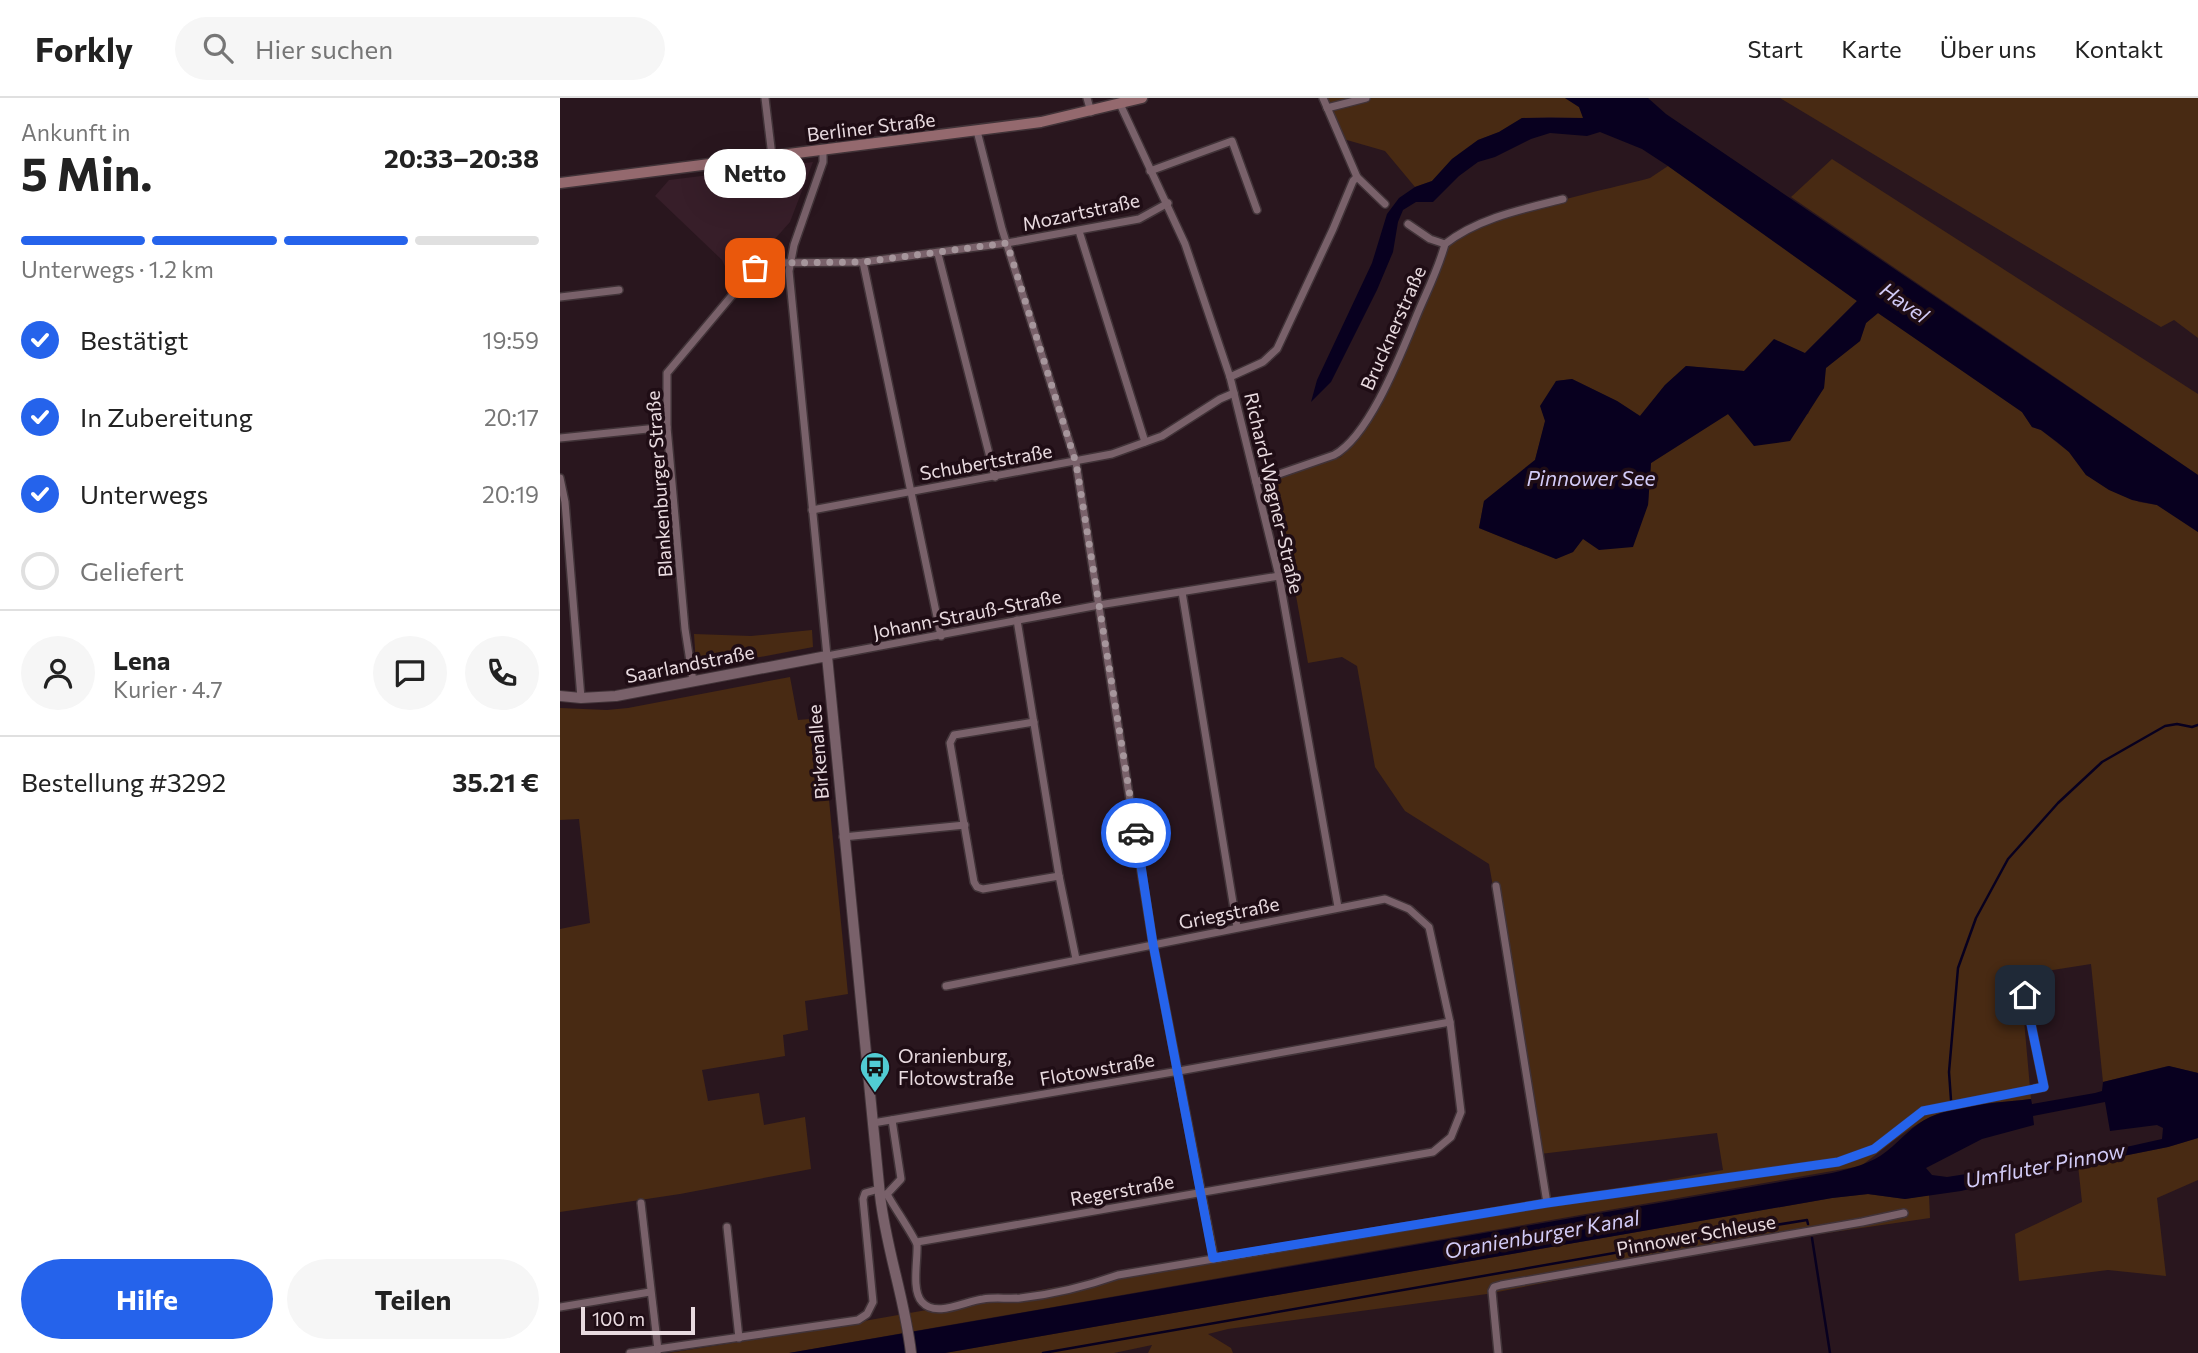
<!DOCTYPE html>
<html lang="de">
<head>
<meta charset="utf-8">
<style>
	body { margin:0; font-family:Commissioner,sans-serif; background:#f6f6f6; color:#222; height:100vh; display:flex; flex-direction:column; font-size:26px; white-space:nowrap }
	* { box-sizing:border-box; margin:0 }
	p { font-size:23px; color:#767676 }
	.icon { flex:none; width:38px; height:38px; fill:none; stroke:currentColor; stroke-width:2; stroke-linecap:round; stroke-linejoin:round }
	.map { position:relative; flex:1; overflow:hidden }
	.drawer { display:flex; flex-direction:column; background:#fff; width:560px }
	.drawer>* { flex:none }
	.scale { position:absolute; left:21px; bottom:18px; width:114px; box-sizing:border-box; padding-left:7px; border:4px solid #e9dbe0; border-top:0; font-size:19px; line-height:24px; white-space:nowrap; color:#e9dbe0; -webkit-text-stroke:5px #1f0d15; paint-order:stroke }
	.pin { position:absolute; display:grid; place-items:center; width:60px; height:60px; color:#fff; margin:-30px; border-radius:14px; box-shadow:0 4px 10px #0006 }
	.courier { position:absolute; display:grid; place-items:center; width:70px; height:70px; margin:-35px; border:5px solid #2563eb; border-radius:50%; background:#fff; color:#222; box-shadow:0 2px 9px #0007 }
	.bubble { position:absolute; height:49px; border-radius:24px; background:#fff; box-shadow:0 7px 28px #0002; font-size:23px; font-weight:700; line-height:49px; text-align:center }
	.head em { font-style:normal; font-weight:700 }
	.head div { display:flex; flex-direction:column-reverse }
	.head { display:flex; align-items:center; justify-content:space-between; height:119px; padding:0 21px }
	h1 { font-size:46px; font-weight:700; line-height:52px }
	.bar { display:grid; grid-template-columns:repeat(4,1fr); gap:10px 7px; align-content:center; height:84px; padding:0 21px }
	.bar i { height:9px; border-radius:5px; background:#e0e0e0 }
	.bar .active { background:#2563eb }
	.bar p { grid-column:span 4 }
	.line { display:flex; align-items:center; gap:18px; padding:0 21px; border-top:2px solid #e0e0e0 }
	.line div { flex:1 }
	.round { display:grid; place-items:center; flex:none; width:74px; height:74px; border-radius:37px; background:#f6f6f6 }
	ol { padding:0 21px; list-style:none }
	li { display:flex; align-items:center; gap:21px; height:77px }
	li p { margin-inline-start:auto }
	li .icon { padding:7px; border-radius:50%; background:#2563eb; color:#fff; stroke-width:4 }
	li:last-child { color:#767676 }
	li i { width:38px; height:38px; border:4px solid #e0e0e0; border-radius:50% }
	.cta { display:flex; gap:14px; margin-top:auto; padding:14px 21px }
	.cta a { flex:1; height:80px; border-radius:42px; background:#2563eb; color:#fff; font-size:28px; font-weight:700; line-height:80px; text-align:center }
	.cta a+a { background:#f6f6f6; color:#222 }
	header { display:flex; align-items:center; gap:42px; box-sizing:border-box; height:98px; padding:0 35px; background:#fff; border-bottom:2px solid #e0e0e0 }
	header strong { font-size:33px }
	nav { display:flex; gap:38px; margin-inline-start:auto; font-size:24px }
	.search { width:490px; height:63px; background:#f6f6f6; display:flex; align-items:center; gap:18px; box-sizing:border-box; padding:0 24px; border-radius:38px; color:#767676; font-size:26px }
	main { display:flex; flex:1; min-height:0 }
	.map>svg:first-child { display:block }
</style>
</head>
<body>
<header>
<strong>Forkly</strong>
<div class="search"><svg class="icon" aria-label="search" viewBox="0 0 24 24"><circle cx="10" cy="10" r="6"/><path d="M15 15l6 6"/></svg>Hier suchen</div>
<nav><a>Start</a><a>Karte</a><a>Über uns</a><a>Kontakt</a></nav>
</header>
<main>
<section class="drawer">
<div class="head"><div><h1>5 Min.</h1><p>Ankunft in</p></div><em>20:33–20:38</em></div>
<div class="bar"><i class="active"></i><i class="active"></i><i class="active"></i><i></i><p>Unterwegs · 1.2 km</p></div>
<ol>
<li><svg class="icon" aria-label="check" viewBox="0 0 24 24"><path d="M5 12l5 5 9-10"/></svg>Bestätigt<p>19:59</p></li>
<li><svg class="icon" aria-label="check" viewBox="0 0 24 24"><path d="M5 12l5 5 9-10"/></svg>In Zubereitung<p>20:17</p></li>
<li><svg class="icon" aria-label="check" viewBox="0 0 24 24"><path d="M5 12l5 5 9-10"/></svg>Unterwegs<p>20:19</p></li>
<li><i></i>Geliefert</li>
</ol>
<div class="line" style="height:126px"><a class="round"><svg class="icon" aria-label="person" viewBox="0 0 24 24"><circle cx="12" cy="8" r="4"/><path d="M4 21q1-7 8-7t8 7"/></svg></a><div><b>Lena</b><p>Kurier · 4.7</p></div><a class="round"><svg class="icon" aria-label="chat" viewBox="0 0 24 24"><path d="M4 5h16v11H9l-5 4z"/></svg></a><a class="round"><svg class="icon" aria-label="phone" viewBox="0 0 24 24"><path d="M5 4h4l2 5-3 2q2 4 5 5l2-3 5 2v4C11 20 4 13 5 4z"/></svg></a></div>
<div class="line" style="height:91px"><div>Bestellung #3292</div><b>35.21 €</b></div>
<div class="cta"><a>Hilfe</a><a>Teilen</a></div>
</section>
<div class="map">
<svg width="1638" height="1255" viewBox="0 0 1638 1255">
	<rect width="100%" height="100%" fill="#29161e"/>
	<path fill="#371e29" d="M253 64 230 124 174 187 162 162 95 98 109 82Z"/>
	<g fill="#482a13">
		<path d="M762 0H1005L1019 9 1024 20 990 19 962 20 939 34 918 42 892 61 872 83 855 89 825 53 780 40Z"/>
		<path d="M1220 0H1638V240L1614 222 1601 229Z"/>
		<path d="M1272 61 1638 296V377L1231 99Z"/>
		<path d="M1108 68 1297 203 1245 255 1184 273 1126 268 1105 287 1080 318 1057 303 1012 281 996 283 975 362 924 403 919 430 996 461 1013 454 1023 440 1088 407 1091 365 1168 316 1175 323 1248 316 1252 306 1264 290 1265 270 1300 243 1306 225 1318 215 1462 314 1472 329 1481 332 1509 354 1526 377 1579 404 1597 407 1638 434V975L1608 968 1543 984 1531 866 1460 877 1471 1001C1438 1005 1399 1005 1369 1020 1344 1032 1323 1052 1301 1068L229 1255H108L224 1237 1163 1072 1157 1035 980 1056 929 766 845 713 815 669 797 568 782 559 748 565 730 464 709 383 781 359 817 314 847 251 887 150C917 117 1043 93 1090 80Z"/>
		<path d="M252 532 253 549 142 570 136 566 134 536 191 538Z"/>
		<path d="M230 579 238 622 261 620 288 896 245 903 248 932 223 937 225 958 142 972 148 1003 199 995 204 1027 245 1019 251 1071 120 1096 0 1114V831L30 825 19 721 0 722V610L47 612 68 610Z"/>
		<path d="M1638 1040V1082L1597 1100 1606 1178 1548 1172 1459 1183 1455 1136 1522 1104 1518 1067 1608 1049Z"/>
		<path d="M1308 1096 1345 1101 1369 1097 1370 1120 1260 1136 1241 1135 927 1196 668 1231 648 1236 671 1250 673 1255H588L592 1247 554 1255H385L1272 1100Z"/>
	</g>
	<g fill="#08001f">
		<path d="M1005 0H1088L1106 16 1638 377V434L1597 407 1572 402 1549 392 1526 377 1509 354 1497 344 1481 332 1472 329 1462 314 1318 215 1306 225 1300 243 1266 270 1264 290 1230 343 1194 348 1168 316 1091 365 1088 407 1073 449 1039 452 1023 441 1013 454 996 461 919 430 924 403 975 362 985 323 980 308 996 283 1012 281 1057 303 1080 318 1105 287 1126 268 1184 273 1214 241 1245 255 1297 203 1108 68 1082 51 1040 34 1027 38 990 35 971 41 935 59 918 64 899 78 873 104H856L843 112 838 124 833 154 817 192 771 284 751 304 757 282 812 165 827 116 839 100 855 89 872 83 892 61 918 42 939 34 962 20H1023L1019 9Z"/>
		<path d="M1609 968 1638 975V1040L1608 1049 1518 1067 1517 1060 1602 1041 1603 1030 1597 1027 1550 1033 1545 1004 1473 1018 1474 1027 1422 1041 1366 1070 1372 1077 1387 1079 1496 1062 1497 1070 1401 1093 1345 1101 1308 1096 1272 1100 385 1255H229L1272 1075C1292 1070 1311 1066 1327 1053 1342 1041 1353 1027 1370 1019 1401 1006 1438 1005 1471 1001L1472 1006 1535 995 1542 993 1543 984Z"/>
	</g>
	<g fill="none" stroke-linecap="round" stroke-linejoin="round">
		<g stroke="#08001f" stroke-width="2.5">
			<path d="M1391 1002 1389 974 1398 870 1416 820 1448 761 1498 705 1542 664 1605 628 1617 626 1632 629 1638 627"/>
			<path d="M1252 1140 1270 1255"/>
			<path d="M483 1255 1203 1129 1247 1122 1248 1126"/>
		</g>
		<path stroke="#08001f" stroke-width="8" d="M1488 1067 1527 1060"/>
		<g stroke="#413338" stroke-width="10">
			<g id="minor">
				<path d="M205 0 212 58"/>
				<path d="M527 0 531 14"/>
				<path d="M763 0 797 79 825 106"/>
				<path d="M560 6 625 146 670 279 719 478 778 809"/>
				<path d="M767 10 806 0"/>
				<path d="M417 33 442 131 516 365 593 846 654 1160"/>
				<path d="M263 52V64L234 147 229 173 267 558 539 507 719 478"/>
				<path d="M590 73 672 43 697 112"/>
				<path d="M848 126 870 141 885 146"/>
				<path d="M519 133 585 344"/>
				<path d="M378 156 435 379"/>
				<path d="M303 164 381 538"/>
				<path d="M0 199 59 192"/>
				<path d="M670 279 703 264 717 251 773 131 793 83 797 79"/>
				<path d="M0 340 107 329"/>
				<path d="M0 380 5 404 21 600"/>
				<path d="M696 384 774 357C811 337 843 250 859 212 868 191 879 169 885 146 918 120 963 111 1003 101"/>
				<path d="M252 412 552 356 602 338 660 301 674 295"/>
				<path d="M622 494 677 829"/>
				<path d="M457 522 499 778 516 861"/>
				<path d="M133 583 125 531 107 329V275L195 170 210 165 303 164 447 145 579 121 608 105"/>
				<path d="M474 624 394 637 390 645 414 784 417 789 423 791 499 778"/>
				<path d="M283 739 405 727"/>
				<path d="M936 788 987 1105"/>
				<path d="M313 1025 619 973 890 924"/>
				<path d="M327 1096 341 1081 332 1022"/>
				<path d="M320 1097 327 1096C332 1106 356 1141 357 1147 358 1161 351 1192 362 1204 376 1220 405 1203 423 1201 435 1199 447 1201 460 1200 496 1196 524 1189 558 1177L987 1105 1278 1064 1314 1051 1363 1013 1484 989 1461 877"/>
				<path d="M81 1105 98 1252"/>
				<path d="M167 1129 179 1240"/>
				<path d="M357 1144 873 1054 891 1039 901 1014 890 924 869 829 849 811 825 801 386 888"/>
				<path d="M0 1209 90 1194"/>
				<path d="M70 1255 298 1222 307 1216 313 1204 303 1101 305 1095 319 1091"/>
				<path d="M938 1255 932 1193 934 1189 941 1187 1302 1124 1344 1115"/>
			</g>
		</g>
		<g stroke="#413338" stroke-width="12">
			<path id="tertiary" d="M0 598 21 600 56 598 267 558 320 1097C326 1151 345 1201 351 1255"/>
		</g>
		<g stroke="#413338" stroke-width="13">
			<path id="secondary" d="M0 85 481 24 582 0"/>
		</g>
		<use href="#minor" stroke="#79616a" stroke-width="7"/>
		<use href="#tertiary" stroke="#79616a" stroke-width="10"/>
		<use href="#secondary" stroke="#94696e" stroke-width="10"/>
	</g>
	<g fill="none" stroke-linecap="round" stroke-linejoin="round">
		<path stroke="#a6969c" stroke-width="7" stroke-dasharray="0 12.6" d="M195 170 210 165 303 164 447 145 516 365 576 735"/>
		<path stroke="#2563eb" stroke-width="9" d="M576 735 593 846 653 1160 987 1105 1278 1064 1314 1051 1363 1013 1484 989 1465 897"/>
	</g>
	<defs>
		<g id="bus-pin" transform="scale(1.575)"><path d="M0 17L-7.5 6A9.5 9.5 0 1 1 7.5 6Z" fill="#51ccd3" stroke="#1f0d15"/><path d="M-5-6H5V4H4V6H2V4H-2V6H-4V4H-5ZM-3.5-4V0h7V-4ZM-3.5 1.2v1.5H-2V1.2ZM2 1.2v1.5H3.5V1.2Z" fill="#111"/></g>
	</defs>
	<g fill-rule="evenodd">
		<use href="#bus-pin" x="315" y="969"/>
	</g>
	<g text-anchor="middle" stroke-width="7" stroke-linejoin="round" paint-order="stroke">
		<g font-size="19" fill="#e9dbe0" stroke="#1f0d15">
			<text transform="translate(311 29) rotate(-7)" y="7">Berliner Straße</text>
			<text transform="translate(521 114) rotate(-12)" y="7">Mozartstraße</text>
			<text transform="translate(833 230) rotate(-66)" y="7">Brucknerstraße</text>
			<text transform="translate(426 364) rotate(-10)" y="7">Schubertstraße</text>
			<text transform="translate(99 386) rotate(-94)" y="7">Blankenburger Straße</text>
			<text transform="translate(714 395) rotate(77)" y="7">Richard-Wagner-Straße</text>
			<text transform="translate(407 516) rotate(-11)" y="7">Johann-Strauß-Straße</text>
			<text transform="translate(130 566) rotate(-11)" y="7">Saarlandstraße</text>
			<text transform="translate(258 654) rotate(-95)" y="7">Birkenallee</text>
			<text transform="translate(669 815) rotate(-11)" y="7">Griegstraße</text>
			<text transform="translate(537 971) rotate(-10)" y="7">Flotowstraße</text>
			<text transform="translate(562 1092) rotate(-10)" y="7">Regerstraße</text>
			<text transform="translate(1136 1137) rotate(-10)" y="7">Pinnower Schleuse</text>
		</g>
		<g font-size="19" fill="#e9dbe0" stroke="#1f0d15" text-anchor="start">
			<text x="338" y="965">Oranienburg,<tspan x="338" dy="22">Flotowstraße</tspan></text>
		</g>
		<g font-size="21" font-style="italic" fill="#d2cbf7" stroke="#1f0d15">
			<text transform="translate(1344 205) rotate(35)" y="7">Havel</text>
			<text x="1031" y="388">Pinnower See</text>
			<text transform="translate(1485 1068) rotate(-11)" y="7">Umfluter Pinnow</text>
			<text transform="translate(982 1137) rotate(-10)" y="7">Oranienburger Kanal</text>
		</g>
	</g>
</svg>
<div class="scale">100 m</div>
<div class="pin" style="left:195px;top:170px;background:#ea580c"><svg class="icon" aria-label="bag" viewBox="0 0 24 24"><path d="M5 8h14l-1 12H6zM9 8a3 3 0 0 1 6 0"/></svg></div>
<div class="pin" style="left:1465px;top:897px;background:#1f2937"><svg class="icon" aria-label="home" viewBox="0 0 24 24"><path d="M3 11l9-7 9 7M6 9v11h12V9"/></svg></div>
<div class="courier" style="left:576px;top:735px"><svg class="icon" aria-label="car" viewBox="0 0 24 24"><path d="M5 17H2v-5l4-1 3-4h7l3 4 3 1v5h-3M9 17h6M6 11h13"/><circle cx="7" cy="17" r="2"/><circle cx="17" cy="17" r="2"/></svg></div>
<div class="bubble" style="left:144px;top:51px;width:102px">Netto</div>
</div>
</main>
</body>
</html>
